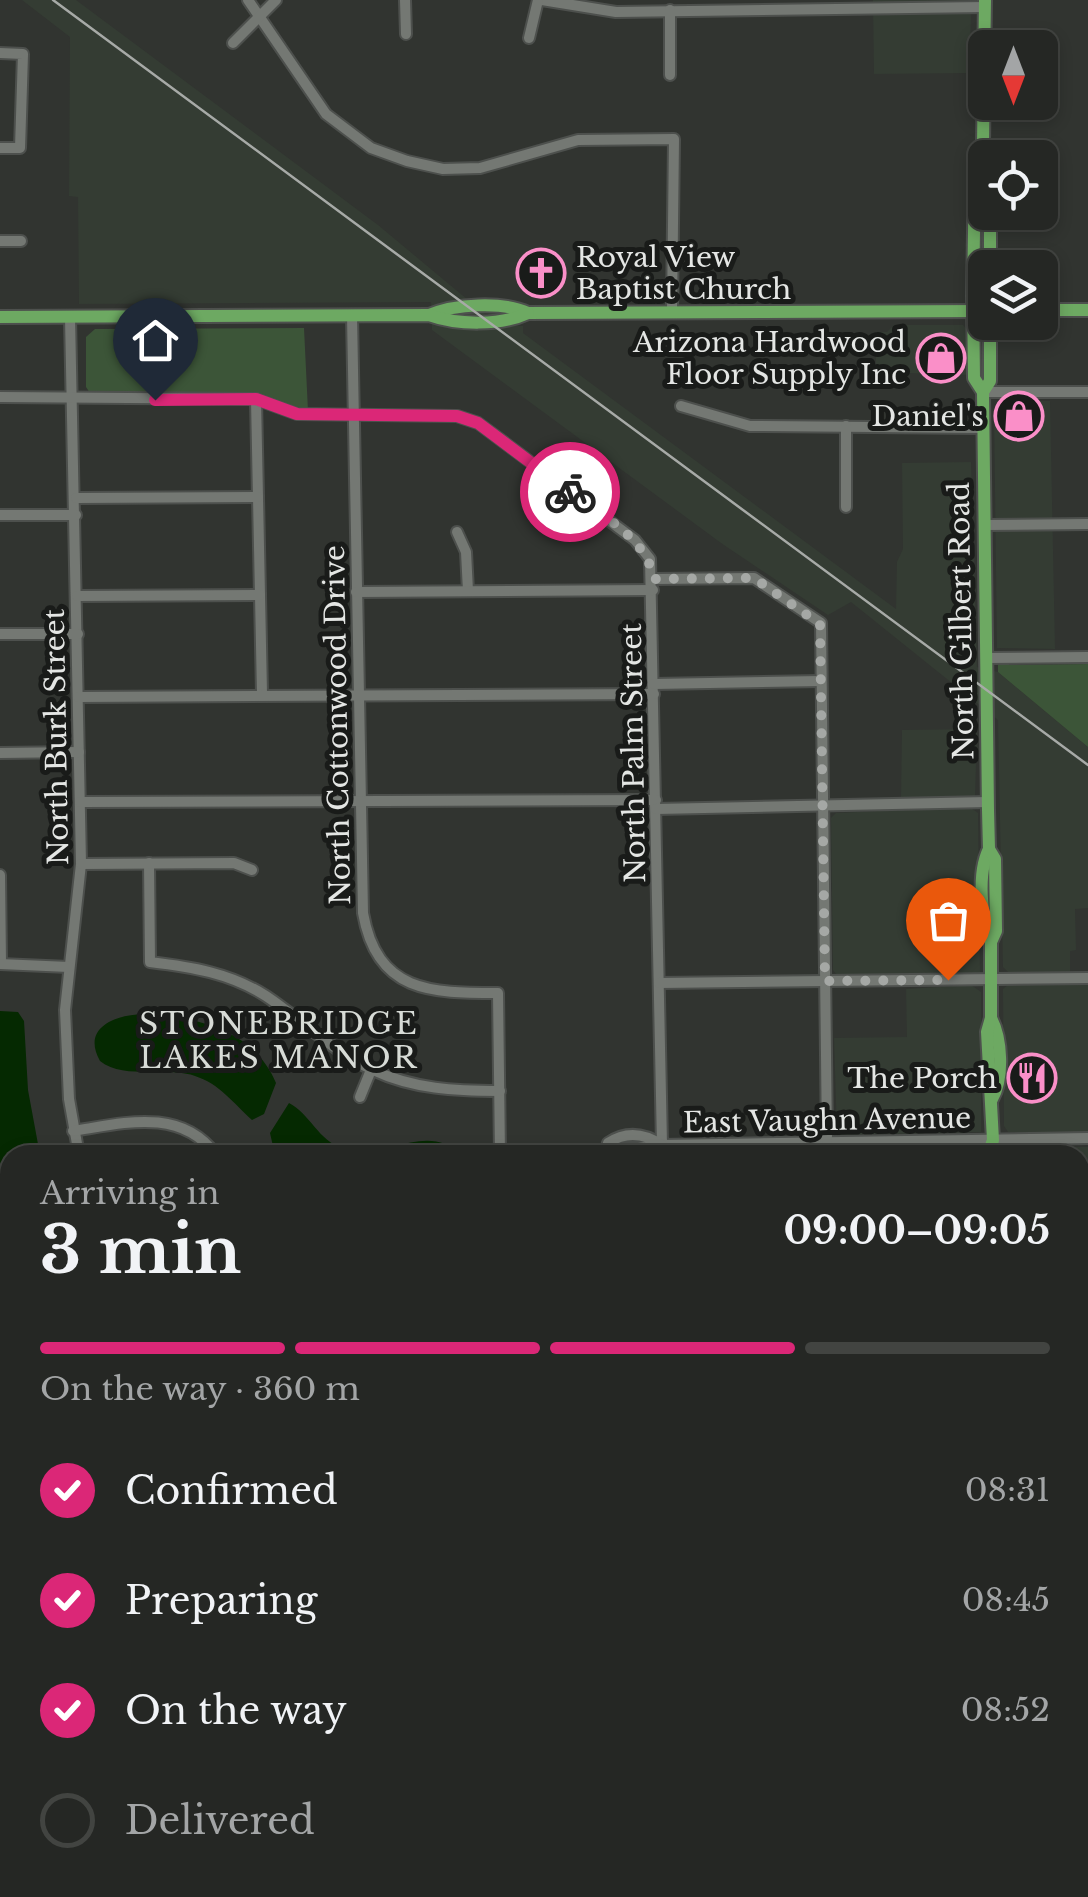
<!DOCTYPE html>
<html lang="en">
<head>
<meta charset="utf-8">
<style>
	body { margin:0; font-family:"Libre Baskerville",serif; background:#313331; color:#f1f3f6; height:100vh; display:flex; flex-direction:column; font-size:38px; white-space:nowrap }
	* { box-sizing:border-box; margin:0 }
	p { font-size:32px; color:#a3a5a6 }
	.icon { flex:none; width:55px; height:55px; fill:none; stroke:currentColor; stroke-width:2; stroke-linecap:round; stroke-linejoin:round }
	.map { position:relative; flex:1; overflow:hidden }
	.details { position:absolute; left:0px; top:1145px; width:1090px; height:752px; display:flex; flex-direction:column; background:#252724; border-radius:30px 30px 0 0; box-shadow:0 5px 15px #0003,0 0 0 2px #424441 }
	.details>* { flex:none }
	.needle { width:65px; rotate:180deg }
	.buttons { position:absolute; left:968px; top:30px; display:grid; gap:20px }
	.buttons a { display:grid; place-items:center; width:90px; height:90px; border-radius:15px; background:#252724; box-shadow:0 5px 15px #0003,0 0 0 2px #424441; font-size:50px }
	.pin { position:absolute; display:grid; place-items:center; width:85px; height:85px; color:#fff; margin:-102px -42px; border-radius:50% 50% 50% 0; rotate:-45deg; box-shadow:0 0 10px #0007 }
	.pin .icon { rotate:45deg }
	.courier { position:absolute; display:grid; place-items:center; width:100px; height:100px; margin:-50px; border:8px solid #db2777; border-radius:50%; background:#fff; color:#222; box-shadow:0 2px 12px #0007 }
	.head em { font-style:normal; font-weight:800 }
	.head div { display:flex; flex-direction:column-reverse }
	.head { display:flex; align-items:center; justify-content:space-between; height:170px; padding:0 40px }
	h1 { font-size:65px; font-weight:800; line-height:75px }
	.bar { display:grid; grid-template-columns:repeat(4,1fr); gap:15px 10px; align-content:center; height:120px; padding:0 40px }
	.bar i { height:12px; border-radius:8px; background:#424441 }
	.bar .current { background:#db2777 }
	.bar p { grid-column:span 4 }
	ol { padding:0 40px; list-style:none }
	li { display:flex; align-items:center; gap:30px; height:110px }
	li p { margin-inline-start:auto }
	li .icon { padding:10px; border-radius:50%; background:#db2777; color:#fff; stroke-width:4 }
	li:last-child { color:#a3a5a6 }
	li i { width:55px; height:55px; border:5px solid #424441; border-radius:50% }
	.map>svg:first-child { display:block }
</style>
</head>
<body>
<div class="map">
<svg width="1088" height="1897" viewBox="0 0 1088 1897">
	<rect width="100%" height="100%" fill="#313430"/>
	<g fill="#343c33">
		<path d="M22 0H76L378 225 498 325 523 326V333L896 609 897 562 903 549 902 463 971 462 977 667 998 672 1088 747V908L1075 909 1076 950 1070 951V974H1010L1003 967 998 720 851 602 828 615 721 543 432 330 431 302 79 304 78 197 69 196 70 37Z"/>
		<path d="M873 0H971L970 73 874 74Z"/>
		<path d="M894 325H963L968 331 969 375 876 372V332H887Z"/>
		<path d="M1002 401H1050L1055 649 997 648 994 411Z"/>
		<path d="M977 729 975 797 901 798 902 730Z"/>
		<path d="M921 809 971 808 978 813 980 973 837 975 833 970 831 818 836 813Z"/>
		<path d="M1088 983V1132H1008L1004 1126 1003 989 1009 984Z"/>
		<path d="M971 985 981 992V1132L837 1135 834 1038 907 1037 906 989Z"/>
		<path d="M1012 1147H1088V1266H1080V1155H1005Z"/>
		<path d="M0 1458 10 1460V1660H0Z"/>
		<path d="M1080 1764H1088V1897H1022V1888H1080Z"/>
		<path d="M749 1888H930L982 1890 988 1897H749Z"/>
	</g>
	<g fill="#3c5538">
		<path d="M304 328 308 411 249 393H90L86 387V337L95 329Z"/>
		<path d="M1008 660 1009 665 1088 664V747L998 672V665Z"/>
	</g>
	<g fill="#052901">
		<path d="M0 1011 18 1012 24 1021 28 1090 40 1155H10V1185L0 1186Z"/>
		<path d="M143 1014C196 1017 253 1029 276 1083L264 1114 252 1120C233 1103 220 1084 195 1076 165 1066 124 1080 100 1061 81 1027 116 1015 143 1014Z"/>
		<path d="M289 1103C310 1114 318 1140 343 1149 375 1161 414 1131 445 1144L451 1155H275L270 1133Z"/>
	</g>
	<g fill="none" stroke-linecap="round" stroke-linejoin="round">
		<path stroke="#052901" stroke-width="9" d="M0 1306H10"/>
		<g stroke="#4d504d" stroke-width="14">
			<g id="minor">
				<path d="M248 0 326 114 371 148 407 161 443 169 480 168 578 140 674 139 672 310"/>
				<path d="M405 0 406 34"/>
				<path d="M542 0 616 12 985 7"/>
				<path d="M529 38 538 0"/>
				<path d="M233 43 276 0"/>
				<path d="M0 53 23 54 20 148H0"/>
				<path d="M670 75V10"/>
				<path d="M0 241H21"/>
				<path d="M352 315 363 913C377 993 431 993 498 993L500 1155"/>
				<path d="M70 317 81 864 65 1010 69 1099 79 1155"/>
				<path d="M983 392H1088"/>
				<path d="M0 397 256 399 297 414 457 416 478 423 635 540 650 559 662 1145 1088 1138"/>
				<path d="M256 399 262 694"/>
				<path d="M681 406 750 426 984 428"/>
				<path d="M846 426V507"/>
				<path d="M76 498 258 497"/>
				<path d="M0 515H76"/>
				<path d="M985 525 1088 524"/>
				<path d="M457 532 466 552 468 591"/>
				<path d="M654 579 754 578 821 623 827 1141"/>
				<path d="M356 592 653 590"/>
				<path d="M77 596 260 595"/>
				<path d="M0 634H78"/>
				<path d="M986 658 1088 657"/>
				<path d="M654 684 821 681"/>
				<path d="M78 697 654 694"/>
				<path d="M0 753 79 752"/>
				<path d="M80 802 656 800"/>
				<path d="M656 809 988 802"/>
				<path d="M149 863 150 962C192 967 230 973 266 996 302 1020 333 1052 373 1070 413 1089 456 1091 500 1091"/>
				<path d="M81 864 234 863 252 870"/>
				<path d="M0 875 1 964"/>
				<path d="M0 964 69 967"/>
				<path d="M659 983 1088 978"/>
				<path d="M360 1097 371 1070"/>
				<path d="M73 1131C124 1123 181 1107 216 1155"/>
				<path d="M605 1155 608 1143C626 1131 644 1133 662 1145L607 1152"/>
				<path d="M0 1241 10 1240"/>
				<path d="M0 1453 10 1455"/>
				<path d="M1080 1631H1088"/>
				<path d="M0 1665 10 1664"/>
				<path d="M1080 1757H1088"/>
				<path d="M0 1883H10"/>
				<path d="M106 1888 107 1897"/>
				<path d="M165 1888V1897"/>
				<path d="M249 1888V1897"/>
				<path d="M338 1888 340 1897"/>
				<path d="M628 1897 630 1888"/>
			</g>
		</g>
		<g stroke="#4d504d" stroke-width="16">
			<g id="major">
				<path d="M990 268V212"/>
				<path d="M1040 310H1088"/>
				<path d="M429 315C455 304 502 301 528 313L985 311"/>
				<path d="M0 317 429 315C457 325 500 326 528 313"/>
				<path d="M983 392 974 378 973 296 975 168 983 144 985 0"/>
				<path d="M989 849C977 873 981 918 991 942"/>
				<path d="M991 1018C1002 1039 1004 1078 992 1099"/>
				<path d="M988 1155 993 1140 987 1032 991 1018V942L996 931 995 859 989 849 988 810 983 392 990 381V322"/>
				<path d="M997 1897 1003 1888"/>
			</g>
		</g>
		<use href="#minor" stroke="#747873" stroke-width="10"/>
		<use href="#major" stroke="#6da962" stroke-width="12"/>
		<path stroke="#a7aaa7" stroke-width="2.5" d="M53 0 1088 765"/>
	</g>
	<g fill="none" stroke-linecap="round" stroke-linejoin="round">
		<path stroke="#a5a8a5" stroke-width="10" stroke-dasharray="0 18" d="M570 492C602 516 646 537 654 579L754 578 820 624 825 981 948 980"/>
		<path stroke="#db2777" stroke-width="12" d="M155 400 256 399 297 414 457 416 478 423 570 492"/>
	</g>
	<defs>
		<g id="church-ring" transform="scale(2.5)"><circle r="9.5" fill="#191b19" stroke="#fa8fc8" stroke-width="1.5"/><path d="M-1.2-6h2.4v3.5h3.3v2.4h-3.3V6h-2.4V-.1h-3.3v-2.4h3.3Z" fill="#fa8fc8"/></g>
		<g id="shop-ring" transform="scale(2.5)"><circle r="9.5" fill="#191b19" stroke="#fa8fc8" stroke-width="1.5"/><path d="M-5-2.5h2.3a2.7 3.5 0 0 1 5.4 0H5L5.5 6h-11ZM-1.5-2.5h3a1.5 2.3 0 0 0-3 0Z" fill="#fa8fc8"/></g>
		<g id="restaurant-ring" transform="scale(2.5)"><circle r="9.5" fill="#191b19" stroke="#fa8fc8" stroke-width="1.5"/><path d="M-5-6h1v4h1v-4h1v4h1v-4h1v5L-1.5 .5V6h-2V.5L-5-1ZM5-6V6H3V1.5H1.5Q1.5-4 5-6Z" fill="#fa8fc8"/></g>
	</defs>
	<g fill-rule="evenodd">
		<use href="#church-ring" x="541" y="273"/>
		<use href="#shop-ring" x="941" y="358"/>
		<use href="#shop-ring" x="1019" y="416"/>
		<use href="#restaurant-ring" x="1032" y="1078"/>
	</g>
	<g text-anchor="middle" stroke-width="10" stroke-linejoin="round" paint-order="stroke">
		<g font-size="28" fill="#e4e6e4" stroke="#191b19" text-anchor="end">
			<text x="576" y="267" text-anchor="start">Royal View<tspan x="576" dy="32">Baptist Church</tspan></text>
			<text x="906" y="352">Arizona Hardwood<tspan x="906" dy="32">Floor Supply Inc</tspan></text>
			<text x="984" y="426">Daniel's</text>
			<text x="997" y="1088">The Porch</text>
		</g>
		<g font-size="28" fill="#e4e6e4" stroke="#191b19">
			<text transform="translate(961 621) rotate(-91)" y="10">North Gilbert Road</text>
			<text transform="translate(337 725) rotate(-91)" y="10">North Cottonwood Drive</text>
			<text transform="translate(56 737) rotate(-91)" y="10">North Burk Street</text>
			<text transform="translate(633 753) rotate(-91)" y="10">North Palm Street</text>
			<text transform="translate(827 1120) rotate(-1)" y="10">East Vaughn Avenue</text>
		</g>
		<g font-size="30" letter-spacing="2.5" fill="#d7dbd6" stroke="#191b19">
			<text x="279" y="1034">STONEBRIDGE<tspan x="279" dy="34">LAKES MANOR</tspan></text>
		</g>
	</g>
</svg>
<div class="buttons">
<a><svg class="needle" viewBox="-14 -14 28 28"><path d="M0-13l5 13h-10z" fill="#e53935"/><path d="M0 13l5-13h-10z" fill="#a3a5a6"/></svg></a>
<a><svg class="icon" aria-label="locate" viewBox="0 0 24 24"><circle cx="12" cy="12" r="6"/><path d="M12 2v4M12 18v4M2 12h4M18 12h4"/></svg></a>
<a><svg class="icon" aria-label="layers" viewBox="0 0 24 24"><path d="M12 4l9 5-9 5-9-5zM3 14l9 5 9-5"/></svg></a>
</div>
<div class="pin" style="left:948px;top:980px;background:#ea580c"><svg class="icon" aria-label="bag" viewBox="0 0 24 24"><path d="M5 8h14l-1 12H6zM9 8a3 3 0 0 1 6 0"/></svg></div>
<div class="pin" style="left:155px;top:400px;background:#1f2937"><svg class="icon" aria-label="home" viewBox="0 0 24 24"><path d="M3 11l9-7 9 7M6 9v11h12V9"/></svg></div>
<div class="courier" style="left:570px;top:492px"><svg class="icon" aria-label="bike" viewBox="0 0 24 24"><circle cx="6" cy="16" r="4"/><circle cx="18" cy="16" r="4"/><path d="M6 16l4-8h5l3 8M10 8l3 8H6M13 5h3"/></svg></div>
<section class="details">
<div class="head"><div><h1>3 min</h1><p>Arriving in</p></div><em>09:00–09:05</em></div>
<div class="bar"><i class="current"></i><i class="current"></i><i class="current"></i><i></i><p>On the way · 360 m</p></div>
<ol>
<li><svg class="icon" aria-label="check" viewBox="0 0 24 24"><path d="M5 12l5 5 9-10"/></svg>Confirmed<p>08:31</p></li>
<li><svg class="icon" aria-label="check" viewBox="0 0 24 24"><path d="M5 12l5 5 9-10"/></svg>Preparing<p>08:45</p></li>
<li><svg class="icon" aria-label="check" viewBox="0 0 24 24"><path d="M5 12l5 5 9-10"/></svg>On the way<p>08:52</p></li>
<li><i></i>Delivered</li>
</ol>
</section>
</div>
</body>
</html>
